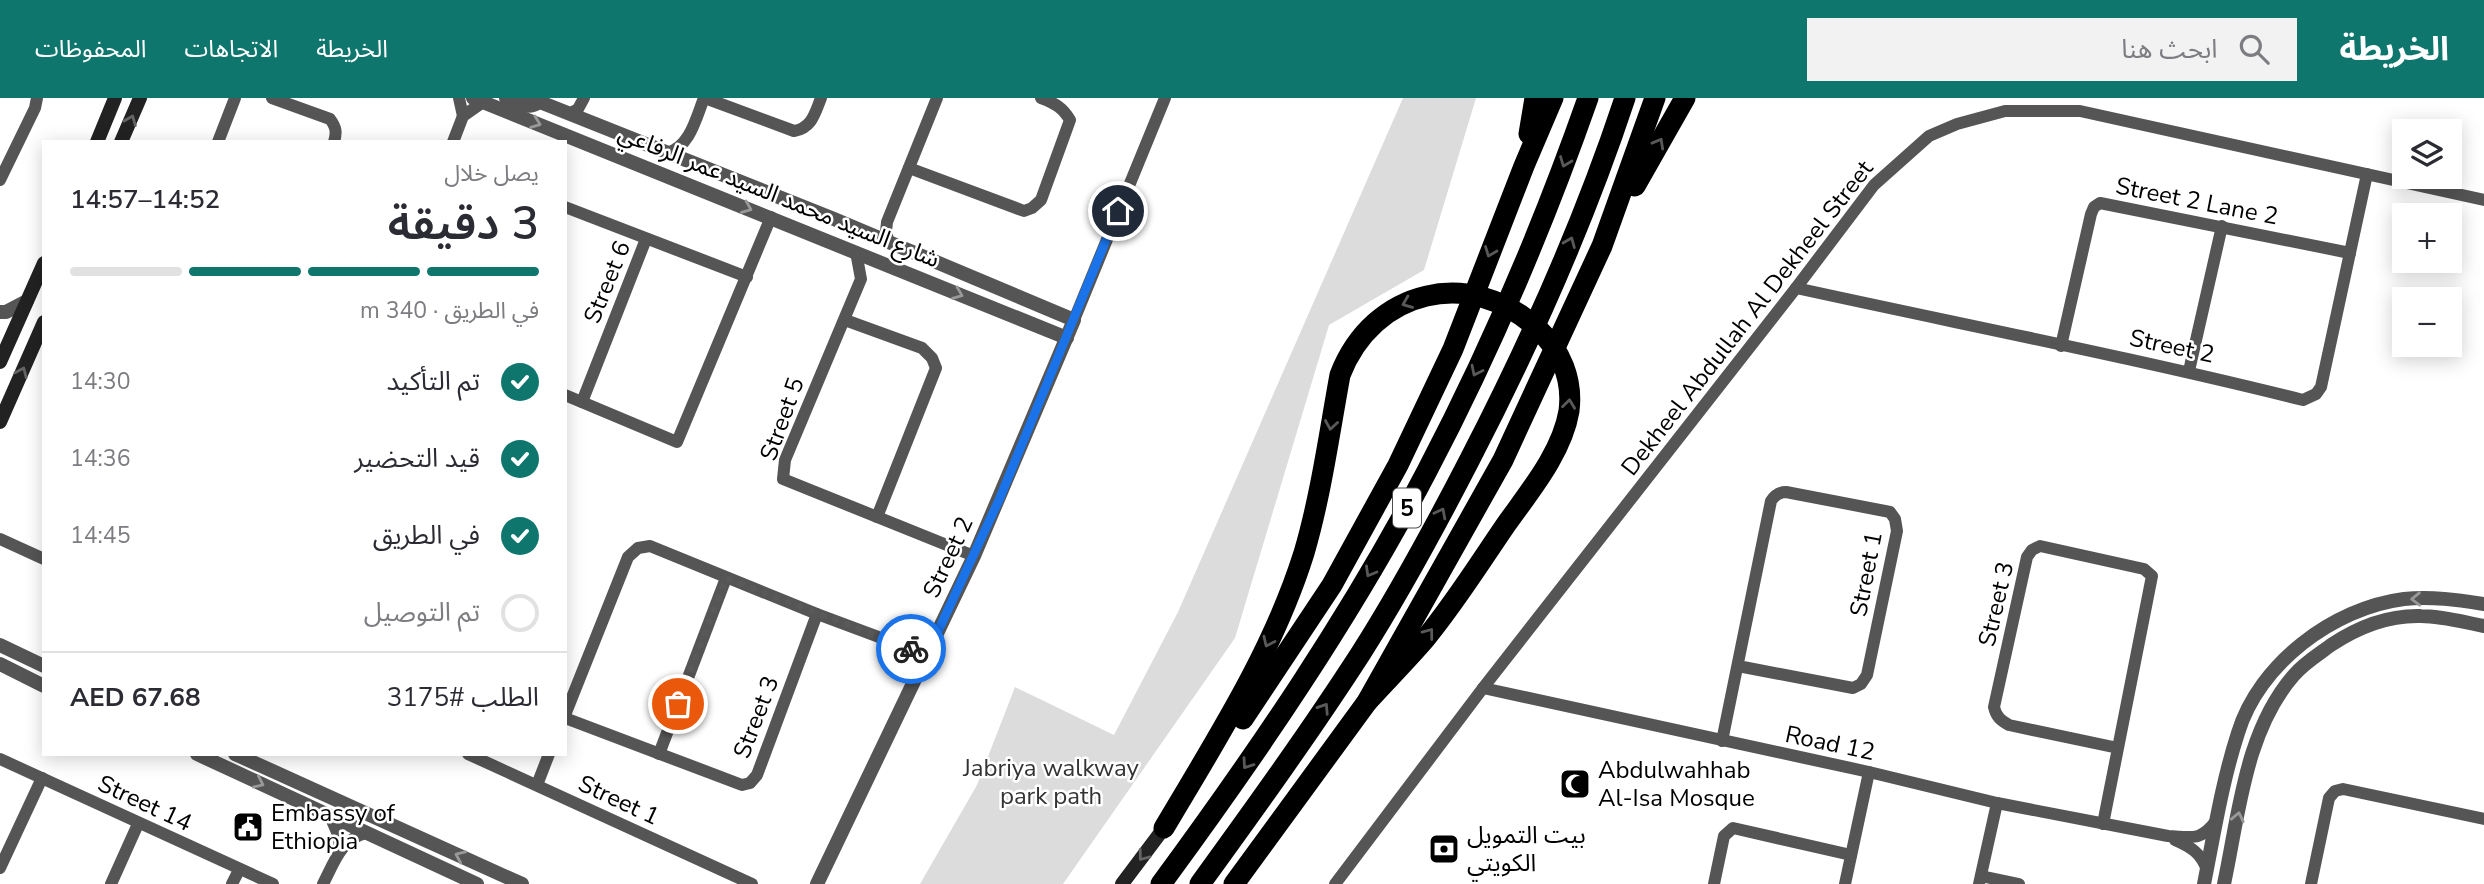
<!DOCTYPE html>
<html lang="ar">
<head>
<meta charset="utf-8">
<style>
	body { margin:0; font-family:"Nunito Sans","Noto Sans Arabic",sans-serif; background:#f2f2f3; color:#2b2b33; direction:rtl; height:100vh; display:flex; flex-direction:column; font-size:26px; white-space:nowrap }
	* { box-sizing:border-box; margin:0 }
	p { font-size:23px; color:#7c7c81 }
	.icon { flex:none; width:38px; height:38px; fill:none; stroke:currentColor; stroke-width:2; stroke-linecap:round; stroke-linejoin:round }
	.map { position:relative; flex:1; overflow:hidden; direction:ltr }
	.drawer { position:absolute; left:42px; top:42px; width:525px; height:616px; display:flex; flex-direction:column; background:#fff; border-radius:0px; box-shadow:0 4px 18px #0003; direction:rtl }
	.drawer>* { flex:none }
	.controls { position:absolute; left:2392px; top:21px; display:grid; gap:14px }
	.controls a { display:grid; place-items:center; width:70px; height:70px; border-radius:0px; background:#fff; box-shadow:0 4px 18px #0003; font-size:35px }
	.pin { position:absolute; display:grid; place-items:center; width:60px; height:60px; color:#fff; margin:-30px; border:4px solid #fff; border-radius:50%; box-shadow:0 2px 7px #0007 }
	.courier { position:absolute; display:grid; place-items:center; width:70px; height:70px; margin:-35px; border:5px solid #1a73e8; border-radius:50%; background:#fff; color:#222; box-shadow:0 2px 9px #0007 }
	.overview em { font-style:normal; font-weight:600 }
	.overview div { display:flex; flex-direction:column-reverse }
	.overview { display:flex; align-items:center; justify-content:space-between; height:119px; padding:0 28px }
	h1 { font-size:46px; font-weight:600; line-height:52px }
	.bar { display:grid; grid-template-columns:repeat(4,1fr); gap:10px 7px; align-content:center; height:84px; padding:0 28px }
	.bar i { height:9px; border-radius:5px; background:#e1e1e2 }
	.bar .on { background:#0f766e }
	.bar p { grid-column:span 4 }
	.line { display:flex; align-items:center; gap:18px; padding:0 28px; border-top:2px solid #e1e1e2 }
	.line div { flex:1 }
	ol { padding:0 28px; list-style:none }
	li { display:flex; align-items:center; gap:21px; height:77px }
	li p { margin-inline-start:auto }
	li .icon { padding:7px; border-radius:50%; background:#0f766e; color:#fff; stroke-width:4 }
	li:last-child { color:#7c7c81 }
	li i { width:38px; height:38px; border:4px solid #e1e1e2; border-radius:50% }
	header { display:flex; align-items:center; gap:42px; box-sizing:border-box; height:98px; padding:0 35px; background:#0f766e; color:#fff }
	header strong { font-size:33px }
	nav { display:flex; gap:38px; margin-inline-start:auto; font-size:24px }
	.search { width:490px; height:63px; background:#f2f2f3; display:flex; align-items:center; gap:18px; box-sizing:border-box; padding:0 24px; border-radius:0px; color:#7c7c81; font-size:26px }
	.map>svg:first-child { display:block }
</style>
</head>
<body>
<header>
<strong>الخريطة</strong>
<div class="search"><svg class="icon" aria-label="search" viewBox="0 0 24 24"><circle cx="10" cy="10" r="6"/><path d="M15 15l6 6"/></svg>ابحث هنا</div>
<nav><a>الخريطة</a><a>الاتجاهات</a><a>المحفوظات</a></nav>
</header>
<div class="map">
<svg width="2484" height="786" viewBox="0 0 2484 786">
	<rect width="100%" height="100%" fill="#fff"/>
	<path fill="#dcdcdc" d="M1403 0H1476L1424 172 1329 227 1235 540 1063 786H920L977 687 1015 589 1114 637 1178 514Z"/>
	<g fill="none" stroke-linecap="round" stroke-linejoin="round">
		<g stroke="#555" stroke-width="12">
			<path d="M272 0 330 21C336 29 337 34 334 44"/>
			<path d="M459 0 463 18"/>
			<path d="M705 0 794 33C812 30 815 15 821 0"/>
			<path d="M571 15 578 11 584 0"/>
			<path d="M218 44 235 0"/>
			<path d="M453 44 463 18 483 4"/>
			<path d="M667 55C690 49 696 20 704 0"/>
			<path d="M909 70 1024 113 1032 110 1041 102 1070 22C1063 10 1055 5 1041 0"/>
			<path d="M0 82 35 10 37 0"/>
			<path d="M565 109 747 179"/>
			<path d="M889 145 886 134 887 124 937 0"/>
			<path d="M856 154 861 181 785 362 783 381 974 458"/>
			<path d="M1796 190C1965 227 2135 260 2303 302L2316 296 2321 289 2367 76"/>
			<path d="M845 222 922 250 932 260 936 270 877 419"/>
			<path d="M1074 222 1165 0"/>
			<path d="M2061 248 2091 116 2094 109 2100 105 2350 155"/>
			<path d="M2189 273 2222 128"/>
			<path d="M565 297 677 344 771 119"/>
			<path d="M582 304 646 141"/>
			<path d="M0 441 44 461"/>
			<path d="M1483 590 1869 674 1997 705 2168 738C2192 739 2200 744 2216 723"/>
			<path d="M565 617 628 459 638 450 650 448 817 516 927 557"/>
			<path d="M565 620 742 687 750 685 757 677 817 516"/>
			<path d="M1722 643 1771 403C1775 397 1779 394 1786 394L1890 414 1895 421 1897 433 1867 577 1861 586 1853 590 1738 568"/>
			<path d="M468 656 752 786"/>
			<path d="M659 656 726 480"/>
			<path d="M0 661 273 786"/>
			<path d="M537 687 549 656"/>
			<path d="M330 718 339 739 340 753"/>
			<path d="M2103 726 2152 478 2144 471 2040 448 2032 452 2027 459 1994 609C1996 618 2000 622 2009 627L2118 650"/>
			<path d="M2175 742C2191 749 2201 755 2207 772"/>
			<path d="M0 770 42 680"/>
			<path d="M1981 778 2019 786"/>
			<path d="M111 786 138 726"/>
			<path d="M232 786 239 772"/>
			<path d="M323 786C334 765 341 741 366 735"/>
			<path d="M1335 786 1483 590 1796 190 1874 87 1929 38 1957 26 2005 13H2080L2484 102"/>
			<path d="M1714 786 1724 738 1733 730 1851 757"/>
			<path d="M1845 786 1869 674"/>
			<path d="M1979 786 1997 705"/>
			<path d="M2311 786 2329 700 2335 693 2343 691 2484 721"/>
		</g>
		<g stroke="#555" stroke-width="14">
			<path d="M473 0 1067 240"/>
			<path d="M506 0C517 5 528 12 539 4"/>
			<path d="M530 0 834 121 1074 222 974 458 817 786"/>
			<path d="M0 214H6L27 203"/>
			<path d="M0 547 44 568"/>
			<path d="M0 566 44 588"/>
			<path d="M197 656 477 786"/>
			<path d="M235 656 522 786"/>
			<path d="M2204 786C2214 736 2222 684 2238 635 2259 566 2333 510 2404 501 2431 498 2458 502 2484 506"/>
			<path d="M2224 786C2239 716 2245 633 2294 577 2304 565 2319 556 2331 547 2358 529 2388 517 2421 518 2442 518 2463 524 2484 528"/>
		</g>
		<g stroke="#222" stroke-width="14">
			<path d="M97 44 115 0"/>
			<path d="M121 44 140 0"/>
			<path d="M0 264 44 165"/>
			<path d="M0 324 44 224"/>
			<path d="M1122 786 1164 730"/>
		</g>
		<g stroke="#000" stroke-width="21">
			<path d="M1529 36 1535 0"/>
			<path d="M1635 88 1685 0"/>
			<path d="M1243 621 1332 487 1398 367 1453 251 1524 68 1553 0"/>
			<path d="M1164 730C1216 642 1273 554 1304 455 1321 397 1329 337 1340 277 1373 191 1471 168 1538 231 1561 253 1573 281 1569 313 1562 355 1529 394 1505 428 1479 466 1454 506 1425 541 1406 563 1386 583 1367 604"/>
			<path d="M1161 786C1258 654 1351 518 1427 373 1490 253 1543 128 1588 0"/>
			<path d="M1200 786C1255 710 1310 634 1361 555 1401 492 1436 427 1470 361 1530 245 1584 124 1625 0"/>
			<path d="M1234 786 1367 604 1503 362 1602 148 1655 0"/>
		</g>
	</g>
	<defs><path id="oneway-chevron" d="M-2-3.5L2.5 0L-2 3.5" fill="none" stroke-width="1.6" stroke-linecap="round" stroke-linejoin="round" transform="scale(1.75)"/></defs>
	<g stroke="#646464">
		<use href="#oneway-chevron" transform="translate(131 22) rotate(-68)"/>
		<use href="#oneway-chevron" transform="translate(22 274) rotate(-66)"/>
		<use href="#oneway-chevron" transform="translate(1143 758) rotate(127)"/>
	</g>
	<g stroke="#999">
		<use href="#oneway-chevron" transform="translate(536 25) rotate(21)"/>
		<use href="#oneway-chevron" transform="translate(747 110) rotate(22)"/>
		<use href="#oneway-chevron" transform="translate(958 196) rotate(22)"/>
		<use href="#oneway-chevron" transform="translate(2416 501) rotate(179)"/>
		<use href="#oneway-chevron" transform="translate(259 685) rotate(25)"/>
		<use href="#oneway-chevron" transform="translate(2238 719) rotate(-78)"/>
		<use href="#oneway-chevron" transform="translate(460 758) rotate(-156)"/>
	</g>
	<g stroke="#595959">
		<use href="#oneway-chevron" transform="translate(1659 45) rotate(-61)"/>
		<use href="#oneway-chevron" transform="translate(1565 64) rotate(111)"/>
		<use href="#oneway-chevron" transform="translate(1570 144) rotate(-68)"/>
		<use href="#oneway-chevron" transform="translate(1490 154) rotate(111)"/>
		<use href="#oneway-chevron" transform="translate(1407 205) rotate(158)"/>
		<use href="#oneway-chevron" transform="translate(1476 273) rotate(116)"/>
		<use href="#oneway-chevron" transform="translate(1569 306) rotate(-83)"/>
		<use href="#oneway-chevron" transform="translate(1331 327) rotate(99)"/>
		<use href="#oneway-chevron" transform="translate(1441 415) rotate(-63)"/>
		<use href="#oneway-chevron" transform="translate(1370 474) rotate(120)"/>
		<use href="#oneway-chevron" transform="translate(1429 535) rotate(-53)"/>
		<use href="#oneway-chevron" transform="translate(1268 544) rotate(115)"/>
		<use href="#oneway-chevron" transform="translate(1324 610) rotate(-57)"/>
		<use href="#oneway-chevron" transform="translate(1247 666) rotate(125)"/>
	</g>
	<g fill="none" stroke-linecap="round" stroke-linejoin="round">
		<path stroke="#595959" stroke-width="7" stroke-dasharray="0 12.6" d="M678 606 726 480 911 551"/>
		<path stroke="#1a73e8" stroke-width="9" d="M911 551 927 557 999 402 1118 113"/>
	</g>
	<defs>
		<g id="mosque-square" transform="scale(1.575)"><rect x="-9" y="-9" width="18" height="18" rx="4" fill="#000" stroke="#fff"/><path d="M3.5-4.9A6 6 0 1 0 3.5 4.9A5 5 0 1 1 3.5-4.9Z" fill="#fff"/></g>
		<g id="civic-square" transform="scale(1.575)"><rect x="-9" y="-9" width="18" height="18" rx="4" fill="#000" stroke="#fff"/><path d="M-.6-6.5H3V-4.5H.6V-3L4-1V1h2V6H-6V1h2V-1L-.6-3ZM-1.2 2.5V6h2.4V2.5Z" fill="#fff"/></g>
		<g id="bank-square" transform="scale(1.575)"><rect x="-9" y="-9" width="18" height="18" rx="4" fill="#000" stroke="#fff"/><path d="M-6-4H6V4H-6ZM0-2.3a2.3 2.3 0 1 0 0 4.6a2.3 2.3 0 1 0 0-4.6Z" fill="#fff"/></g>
	</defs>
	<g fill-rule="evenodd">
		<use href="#mosque-square" x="1575" y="686"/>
		<use href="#civic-square" x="248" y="729"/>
		<use href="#bank-square" x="1444" y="751"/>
	</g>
	<g text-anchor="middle" stroke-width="5" stroke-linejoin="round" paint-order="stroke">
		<rect fill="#fff" stroke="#4c4c4c" stroke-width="2" x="1393" y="390.5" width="28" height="39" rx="5"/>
		<g font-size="23" font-weight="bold" fill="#000">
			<text x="1407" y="418">5</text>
		</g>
		<g font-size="24" fill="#000" stroke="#fff">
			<text transform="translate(779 98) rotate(22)" y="8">شارع السيد محمد السيد عمر الرفاعي</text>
			<text transform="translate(2197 103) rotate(11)" y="8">Street 2 Lane 2</text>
			<text transform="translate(607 184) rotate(-68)" y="8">Street 6</text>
			<text transform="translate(1747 220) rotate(-52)" y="8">Dekheel Abdullah Al Dekheel Street</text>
			<text transform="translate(2172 248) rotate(12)" y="8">Street 2</text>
			<text transform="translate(782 321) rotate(-70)" y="8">Street 5</text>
			<text transform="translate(948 459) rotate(-65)" y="8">Street 2</text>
			<text transform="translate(1866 476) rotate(-79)" y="8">Street 1</text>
			<text transform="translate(1996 506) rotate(-77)" y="8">Street 3</text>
			<text transform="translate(756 619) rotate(-69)" y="8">Street 3</text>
			<text transform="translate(1830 645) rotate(12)" y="8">Road 12</text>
			<text transform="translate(619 702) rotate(25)" y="8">Street 1</text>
			<text transform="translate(145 705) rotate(25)" y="8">Street 14</text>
		</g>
		<g font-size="24" fill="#333" stroke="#fff">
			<text x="1051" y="678">Jabriya walkway<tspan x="1051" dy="28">park path</tspan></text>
		</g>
		<g font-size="24" fill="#000" stroke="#fff" text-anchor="start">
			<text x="1598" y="680">Abdulwahhab<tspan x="1598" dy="28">Al-Isa Mosque</tspan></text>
			<text x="271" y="723">Embassy of<tspan x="271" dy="28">Ethiopia</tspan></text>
			<text x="1467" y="745">بيت التمويل<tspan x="1467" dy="28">الكويتي</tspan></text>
		</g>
	</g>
</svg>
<div class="controls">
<a><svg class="icon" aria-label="layers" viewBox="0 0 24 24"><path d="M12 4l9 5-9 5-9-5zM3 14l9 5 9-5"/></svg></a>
<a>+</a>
<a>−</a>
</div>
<div class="pin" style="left:678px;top:606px;background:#ea580c"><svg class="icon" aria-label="bag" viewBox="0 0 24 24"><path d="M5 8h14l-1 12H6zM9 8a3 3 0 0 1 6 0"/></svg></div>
<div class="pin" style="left:1118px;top:113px;background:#1f2937"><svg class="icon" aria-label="home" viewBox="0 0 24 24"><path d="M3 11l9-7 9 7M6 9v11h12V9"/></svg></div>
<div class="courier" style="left:911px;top:551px"><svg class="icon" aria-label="bike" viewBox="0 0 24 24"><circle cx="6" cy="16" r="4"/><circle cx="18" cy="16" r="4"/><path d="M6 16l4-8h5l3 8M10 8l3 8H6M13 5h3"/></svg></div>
<section class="drawer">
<div class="overview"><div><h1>3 دقيقة</h1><p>يصل خلال</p></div><em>14:52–14:57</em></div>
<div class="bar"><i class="on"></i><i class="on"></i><i class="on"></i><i></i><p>في الطريق · 340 m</p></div>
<ol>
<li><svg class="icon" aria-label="check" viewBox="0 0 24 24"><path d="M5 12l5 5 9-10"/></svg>تم التأكيد<p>14:30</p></li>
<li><svg class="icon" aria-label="check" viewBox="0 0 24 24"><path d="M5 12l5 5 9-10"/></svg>قيد التحضير<p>14:36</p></li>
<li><svg class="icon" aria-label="check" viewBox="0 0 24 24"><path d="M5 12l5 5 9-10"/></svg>في الطريق<p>14:45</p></li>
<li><i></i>تم التوصيل</li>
</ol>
<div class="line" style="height:91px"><div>الطلب #3175</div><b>AED 67.68</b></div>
</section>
</div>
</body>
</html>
